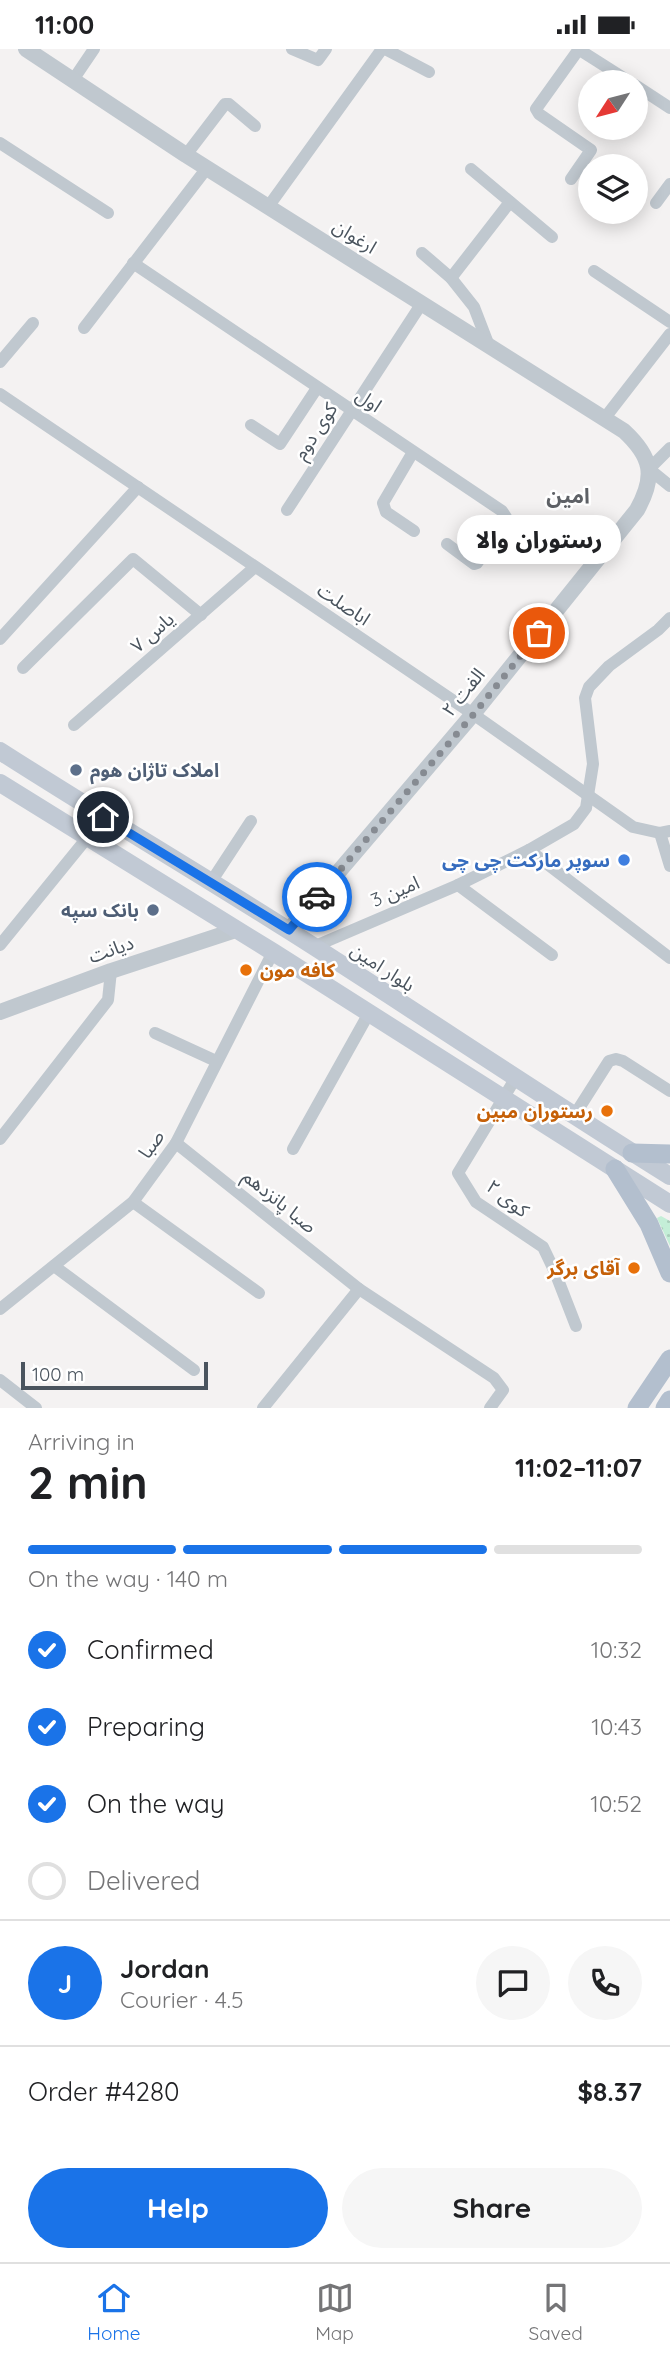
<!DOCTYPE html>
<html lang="en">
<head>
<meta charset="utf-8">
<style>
	body { margin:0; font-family:Quicksand,"Noto Sans Arabic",sans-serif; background:#f6f6f6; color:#202124; height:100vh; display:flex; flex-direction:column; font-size:26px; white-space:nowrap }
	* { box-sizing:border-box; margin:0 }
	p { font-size:23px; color:#757577 }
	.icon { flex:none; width:38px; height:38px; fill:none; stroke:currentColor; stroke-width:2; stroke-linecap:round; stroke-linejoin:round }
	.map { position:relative; height:1359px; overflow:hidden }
	.side { display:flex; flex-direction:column; background:#fff; flex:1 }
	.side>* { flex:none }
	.needle { width:46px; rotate:234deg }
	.buttons { position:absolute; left:578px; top:21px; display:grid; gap:14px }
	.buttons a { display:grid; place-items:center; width:70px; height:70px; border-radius:50%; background:#fff; box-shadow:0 4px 18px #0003; font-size:35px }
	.scale { position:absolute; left:21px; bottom:18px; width:187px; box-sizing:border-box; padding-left:7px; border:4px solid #4a545e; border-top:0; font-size:19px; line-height:24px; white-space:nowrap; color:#4a545e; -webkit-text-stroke:5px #fff; paint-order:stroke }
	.pin { position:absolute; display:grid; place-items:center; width:60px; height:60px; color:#fff; margin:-30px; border:4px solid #fff; border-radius:50%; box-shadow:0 2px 7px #0007 }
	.courier { position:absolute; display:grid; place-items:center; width:70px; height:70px; margin:-35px; border:5px solid #1a73e8; border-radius:50%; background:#fff; color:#222; box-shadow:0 2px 9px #0007 }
	.bubble { position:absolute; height:49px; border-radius:24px; background:#fff; box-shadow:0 4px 18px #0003; font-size:23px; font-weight:800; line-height:49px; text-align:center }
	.summary em { font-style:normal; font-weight:800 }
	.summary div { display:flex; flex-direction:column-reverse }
	.summary { display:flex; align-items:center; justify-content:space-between; height:119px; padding:0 28px }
	h1 { font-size:46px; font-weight:800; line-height:52px }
	.bar { display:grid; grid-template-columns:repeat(4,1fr); gap:10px 7px; align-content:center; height:84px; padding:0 28px }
	.bar i { height:9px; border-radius:5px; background:#e0e0e0 }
	.bar .current { background:#1a73e8 }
	.bar p { grid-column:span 4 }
	.line { display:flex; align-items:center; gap:18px; padding:0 28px; border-top:2px solid #e0e0e0 }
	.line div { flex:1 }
	.round { display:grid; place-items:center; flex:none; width:74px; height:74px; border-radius:37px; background:#f6f6f6 }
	ol { padding:0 28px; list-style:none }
	li { display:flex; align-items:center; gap:21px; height:77px }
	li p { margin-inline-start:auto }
	li .icon { padding:7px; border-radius:50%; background:#1a73e8; color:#fff; stroke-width:4 }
	li:last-child { color:#757577 }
	li i { width:38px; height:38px; border:4px solid #e0e0e0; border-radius:50% }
	.cta { display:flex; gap:14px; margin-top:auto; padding:14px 28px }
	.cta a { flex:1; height:80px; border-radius:42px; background:#1a73e8; color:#fff; font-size:28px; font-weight:800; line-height:80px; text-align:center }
	.cta a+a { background:#f6f6f6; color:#202124 }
	.status { display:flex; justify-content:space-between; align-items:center; height:49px; padding:0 35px; background:#fff; direction:ltr }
	.status svg { height:19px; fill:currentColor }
	.dock { display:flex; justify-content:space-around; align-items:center; height:98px; border-top:2px solid #e0e0e0; background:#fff; font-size:19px; color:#757577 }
	.dock a { display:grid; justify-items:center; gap:4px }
	.dock .current { color:#1a73e8 }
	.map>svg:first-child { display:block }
</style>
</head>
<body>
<div class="status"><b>11:00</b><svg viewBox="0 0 49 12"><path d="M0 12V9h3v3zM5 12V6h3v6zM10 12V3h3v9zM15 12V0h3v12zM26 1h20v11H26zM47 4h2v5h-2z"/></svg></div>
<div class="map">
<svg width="670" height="1359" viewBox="0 0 670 1359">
	<defs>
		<pattern id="grass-dots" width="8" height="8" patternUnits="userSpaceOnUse" patternTransform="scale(1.75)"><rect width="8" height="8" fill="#c4eed7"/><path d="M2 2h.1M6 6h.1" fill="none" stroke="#aacebb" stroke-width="1.8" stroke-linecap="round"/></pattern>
	</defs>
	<rect width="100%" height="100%" fill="#f4f2f2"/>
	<path fill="url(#grass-dots)" d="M661 1167 670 1172V1197L657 1169Z"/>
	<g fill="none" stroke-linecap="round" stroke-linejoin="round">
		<g stroke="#c0c8cf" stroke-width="12">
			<path d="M292 0 318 11 326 0"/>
			<path d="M385 0 429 23"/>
			<path d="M578 0 630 33"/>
			<path d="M73 31 94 0"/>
			<path d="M635 36 670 59"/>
			<path d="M0 94 108 164"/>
			<path d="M186 106 225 55H229L255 77"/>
			<path d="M471 120 552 188"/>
			<path d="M571 130 591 101 539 65 536 60 579 0"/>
			<path d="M656 154 670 135"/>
			<path d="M268 158 382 0"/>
			<path d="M422 204 451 229 474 258 489 297"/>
			<path d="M133 214 502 462 506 468 505 474 477 514 474 515 447 495"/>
			<path d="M594 222 670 273"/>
			<path d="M451 229 510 153"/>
			<path d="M84 279 207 119"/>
			<path d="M0 313 33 274"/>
			<path d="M0 345 473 665 633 778 660 784 670 782"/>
			<path d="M604 370 670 285"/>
			<path d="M251 376 280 395 317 339"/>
			<path d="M670 399 649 420 670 437"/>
			<path d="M413 403 383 454 386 463 414 482"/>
			<path d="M287 461 422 254"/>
			<path d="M0 590 138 438"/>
			<path d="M23 619 133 510 201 566"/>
			<path d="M74 676 255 518"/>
			<path d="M660 784 670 817"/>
			<path d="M529 801 670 909"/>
			<path d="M211 833 251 772"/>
			<path d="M458 836 552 906"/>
			<path d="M0 896 87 789"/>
			<path d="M313 898 458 836 529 801 574 775 586 759 593 715 585 649 589 638 609 617 658 581 670 569"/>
			<path d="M155 984 216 1012"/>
			<path d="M515 1030 458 1124 476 1153 543 1198 555 1223 576 1277"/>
			<path d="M574 1067 609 1012 616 1010 623 1012 670 1042"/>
			<path d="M0 1090 108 951 111 922"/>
			<path d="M176 1094 359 1240 494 1329 503 1341 490 1359"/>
			<path d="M293 1100 369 964"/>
			<path d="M133 1153 259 1244"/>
			<path d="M54 1217 194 1321"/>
			<path d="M0 1260 133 1153 176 1094 273 903"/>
			<path d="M0 1331 36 1359"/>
			<path d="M263 1359 359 1240"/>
		</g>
		<g stroke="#c0c8cf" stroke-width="16">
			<path d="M26 0 186 106 624 382C652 408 656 427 637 461L473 665 289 881"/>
			<path d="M0 963 111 922 236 881"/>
		</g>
		<g stroke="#c1c9d4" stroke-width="18">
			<path d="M0 702C95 763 192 820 288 881 416 962 541 1047 670 1127"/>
			<path d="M0 734 273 903 670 1155"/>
		</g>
		<g stroke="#b3bfce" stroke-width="19">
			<path d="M632 1104 670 1105"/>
			<path d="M615 1120 649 1175 670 1224"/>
			<path d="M637 1359 670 1310"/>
			<path d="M665 1359 670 1351"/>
		</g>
	</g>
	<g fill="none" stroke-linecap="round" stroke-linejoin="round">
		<path stroke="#868b92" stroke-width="7" stroke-dasharray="0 12.6" d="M317 848 473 666 539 584"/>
		<path stroke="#1a73e8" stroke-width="9" d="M103 768 289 881 317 848"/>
	</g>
	<g fill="#5c6f8a" stroke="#fff" stroke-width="2.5">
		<circle cx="76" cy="721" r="7"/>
		<circle cx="153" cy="861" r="7"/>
	</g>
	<circle fill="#3f7fe0" stroke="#fff" stroke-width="2.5" cx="624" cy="811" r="7"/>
	<g fill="#e8710a" stroke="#fff" stroke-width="2.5">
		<circle cx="246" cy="921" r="7"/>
		<circle cx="607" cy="1062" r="7"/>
		<circle cx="634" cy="1219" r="7"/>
	</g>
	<g text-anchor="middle" stroke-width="5" stroke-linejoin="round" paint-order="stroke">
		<g font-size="19" fill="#4a545e" stroke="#fff">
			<text transform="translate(355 187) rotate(32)" y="7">ارغوان</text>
			<text transform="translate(369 351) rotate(34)" y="7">اول</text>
			<text transform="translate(315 382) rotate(-57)" y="7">کوی دوم</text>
			<text transform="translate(344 555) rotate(34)" y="7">اباصلت</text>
			<text transform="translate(152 583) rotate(-41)" y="7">یاس ۷</text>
			<text transform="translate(463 643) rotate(-51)" y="7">الفت ۲</text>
			<text transform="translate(395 842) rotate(-23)" y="7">امین 3</text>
			<text transform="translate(111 900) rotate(-19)" y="7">دیانت</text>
			<text transform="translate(383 918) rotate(33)" y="7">بلوار امین</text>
			<text transform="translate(151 1095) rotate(-55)" y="7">صبا</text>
			<text transform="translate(508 1149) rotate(38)" y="7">کوی ۲</text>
			<text transform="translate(280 1152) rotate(39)" y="7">صبا پانزدهم</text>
		</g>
		<g font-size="19" font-weight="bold" fill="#4e5e75" stroke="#fff" text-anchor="start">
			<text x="90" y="728">املاک تاژان هوم</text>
			<text x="139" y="868" text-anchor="end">بانک سپه</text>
		</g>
		<g font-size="19" font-weight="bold" fill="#366cbe" stroke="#fff" text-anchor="end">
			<text x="610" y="818">سوپر مارکت چی چی</text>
		</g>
		<g font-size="19" font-weight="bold" fill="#c56008" stroke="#fff" text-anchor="end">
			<text x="260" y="928" text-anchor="start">کافه مون</text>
			<text x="593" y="1069">رستوران مبین</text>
			<text x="620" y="1226">آقاى برگر</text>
		</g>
		<g font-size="21" font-weight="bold" fill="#5e6166" stroke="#fff">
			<text x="568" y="454">امین</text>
		</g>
	</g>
</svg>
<div class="buttons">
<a><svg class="needle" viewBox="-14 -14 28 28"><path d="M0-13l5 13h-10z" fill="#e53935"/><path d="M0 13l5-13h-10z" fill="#757577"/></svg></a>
<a><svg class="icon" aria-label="layers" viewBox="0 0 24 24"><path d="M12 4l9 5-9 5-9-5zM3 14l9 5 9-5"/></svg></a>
</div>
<div class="scale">100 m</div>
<div class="pin" style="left:539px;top:584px;background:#ea580c"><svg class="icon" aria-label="bag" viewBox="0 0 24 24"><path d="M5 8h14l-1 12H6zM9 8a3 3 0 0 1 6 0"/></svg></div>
<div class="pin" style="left:103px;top:768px;background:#1f2937"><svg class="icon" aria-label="home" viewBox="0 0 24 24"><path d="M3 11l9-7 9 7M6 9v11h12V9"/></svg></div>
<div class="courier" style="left:317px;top:848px"><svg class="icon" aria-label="car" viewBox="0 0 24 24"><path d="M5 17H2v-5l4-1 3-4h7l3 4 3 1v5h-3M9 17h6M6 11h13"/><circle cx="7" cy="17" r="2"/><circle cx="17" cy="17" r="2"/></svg></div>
<div class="bubble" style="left:457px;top:466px;width:164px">رستوران والا</div>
</div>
<section class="side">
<div class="summary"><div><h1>2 min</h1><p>Arriving in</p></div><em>11:02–11:07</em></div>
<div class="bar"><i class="current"></i><i class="current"></i><i class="current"></i><i></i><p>On the way · 140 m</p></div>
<ol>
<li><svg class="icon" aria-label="check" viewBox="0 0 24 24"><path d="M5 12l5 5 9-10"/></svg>Confirmed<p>10:32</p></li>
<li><svg class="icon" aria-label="check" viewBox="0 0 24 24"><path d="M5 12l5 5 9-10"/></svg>Preparing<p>10:43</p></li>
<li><svg class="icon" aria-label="check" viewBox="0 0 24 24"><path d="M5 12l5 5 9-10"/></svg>On the way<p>10:52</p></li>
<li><i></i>Delivered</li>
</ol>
<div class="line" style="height:126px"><b class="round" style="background:#1a73e8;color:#fff">J</b><div><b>Jordan</b><p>Courier · 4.5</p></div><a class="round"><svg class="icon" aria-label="chat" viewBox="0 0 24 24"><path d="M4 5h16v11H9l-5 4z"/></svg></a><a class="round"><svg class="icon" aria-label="phone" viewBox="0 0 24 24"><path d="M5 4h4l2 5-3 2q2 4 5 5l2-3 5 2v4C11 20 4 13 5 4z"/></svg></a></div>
<div class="line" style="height:91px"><div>Order #4280</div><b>$8.37</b></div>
<div class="cta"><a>Help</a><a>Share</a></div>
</section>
<nav class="dock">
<a class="current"><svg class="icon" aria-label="home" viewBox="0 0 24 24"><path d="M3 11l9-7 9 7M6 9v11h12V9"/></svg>Home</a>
<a><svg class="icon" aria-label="map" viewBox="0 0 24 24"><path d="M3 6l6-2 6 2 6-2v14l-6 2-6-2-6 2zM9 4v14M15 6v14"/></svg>Map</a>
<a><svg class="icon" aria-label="saved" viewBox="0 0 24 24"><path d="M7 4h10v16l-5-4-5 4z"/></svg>Saved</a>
</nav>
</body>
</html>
